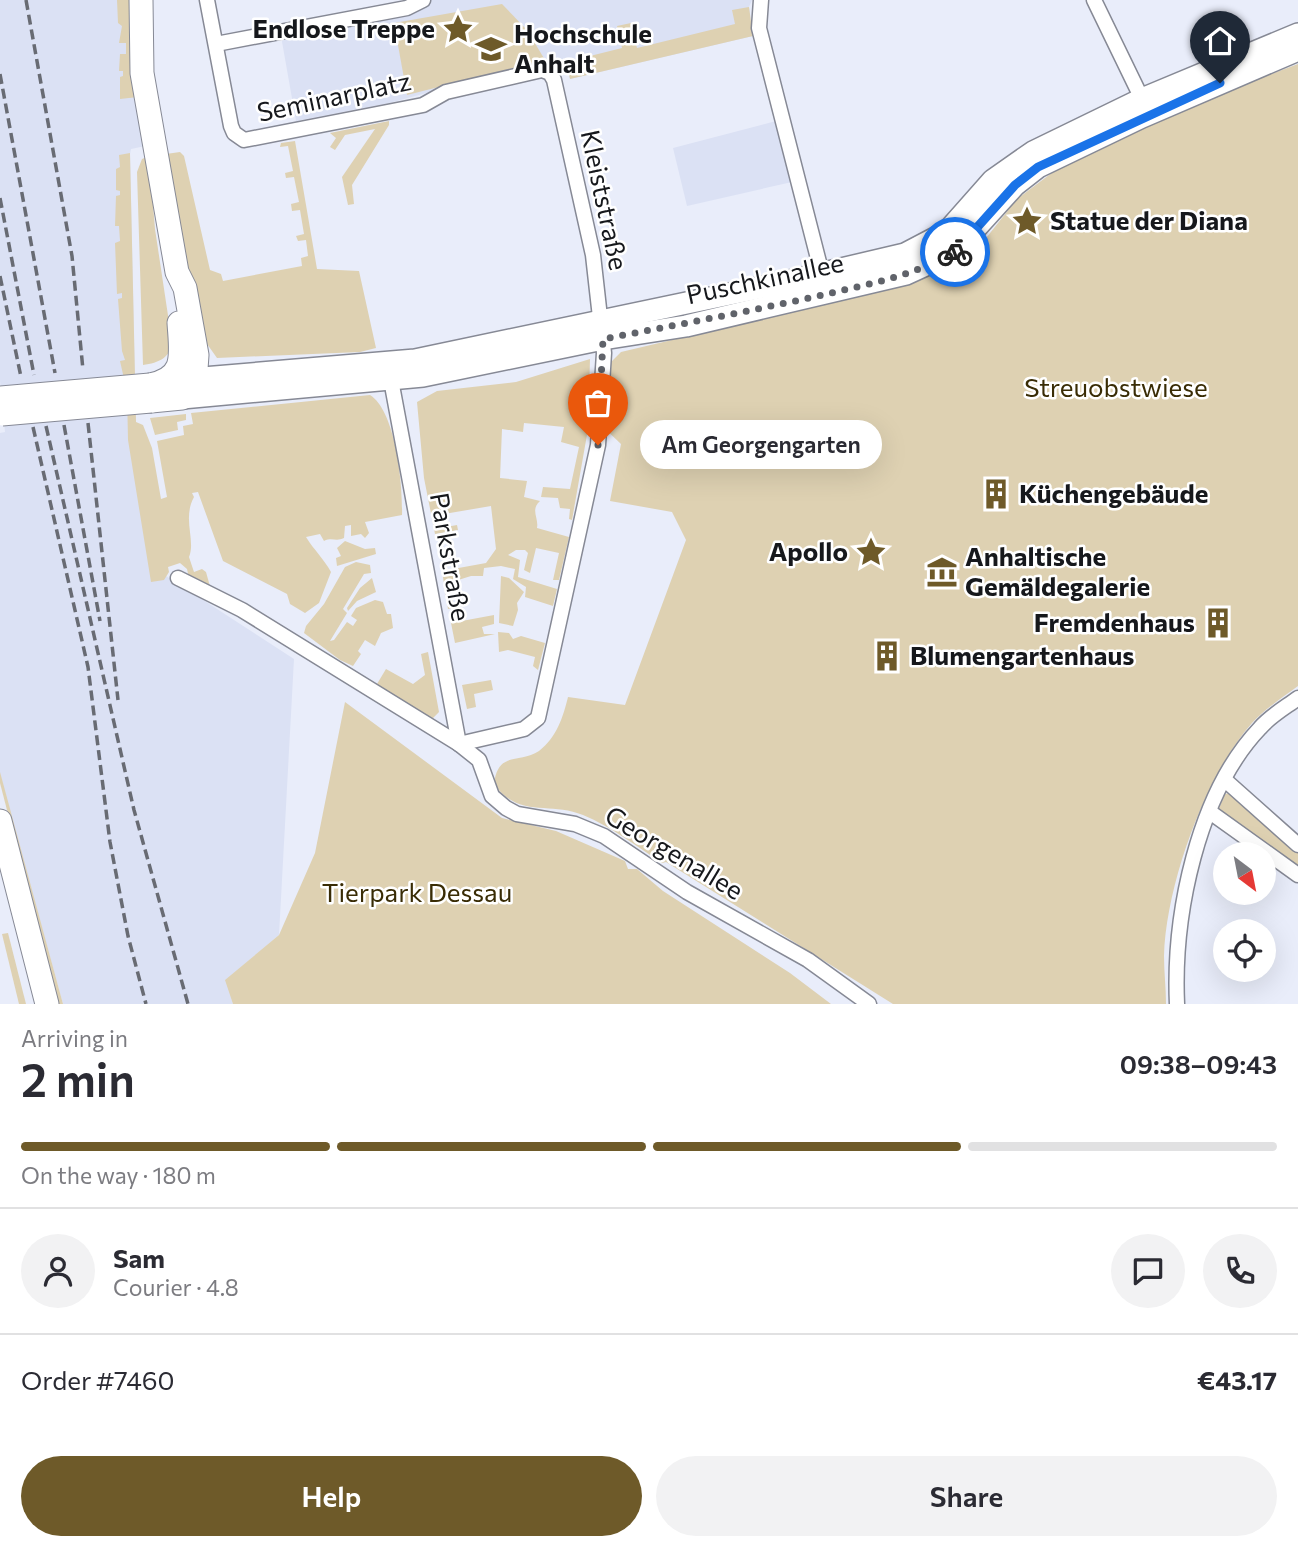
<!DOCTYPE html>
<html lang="en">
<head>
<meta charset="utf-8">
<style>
	body { margin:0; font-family:Commissioner,sans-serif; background:#f2f2f3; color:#2b2b33; height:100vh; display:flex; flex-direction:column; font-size:26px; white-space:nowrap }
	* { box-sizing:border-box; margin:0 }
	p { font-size:23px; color:#7c7c81 }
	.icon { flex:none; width:38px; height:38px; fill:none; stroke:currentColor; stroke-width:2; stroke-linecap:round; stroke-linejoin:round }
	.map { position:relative; height:1004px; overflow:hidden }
	.drawer { display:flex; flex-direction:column; background:#fff; flex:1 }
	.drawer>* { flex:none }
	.needle { width:46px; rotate:148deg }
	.fabs { position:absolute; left:1213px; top:842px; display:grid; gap:14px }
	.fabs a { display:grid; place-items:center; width:63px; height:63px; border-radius:50%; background:#fff; box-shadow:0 7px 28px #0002; font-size:35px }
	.pin { position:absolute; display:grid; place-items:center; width:60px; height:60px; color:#fff; margin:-72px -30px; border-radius:50% 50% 50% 0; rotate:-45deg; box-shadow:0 0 7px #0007 }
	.pin .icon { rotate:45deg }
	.courier { position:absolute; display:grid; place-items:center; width:70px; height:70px; margin:-35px; border:5px solid #1a73e8; border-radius:50%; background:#fff; color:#222; box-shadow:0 2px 9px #0007 }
	.bubble { position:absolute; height:49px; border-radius:24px; background:#fff; box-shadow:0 7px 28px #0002; font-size:23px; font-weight:600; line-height:49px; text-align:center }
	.headline em { font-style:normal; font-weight:600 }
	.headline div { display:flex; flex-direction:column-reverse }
	.headline { display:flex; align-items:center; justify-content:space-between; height:119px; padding:0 21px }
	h1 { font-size:46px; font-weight:600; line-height:52px }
	.bar { display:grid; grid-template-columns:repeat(4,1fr); gap:10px 7px; align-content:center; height:84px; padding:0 21px }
	.bar i { height:9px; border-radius:5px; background:#e1e1e2 }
	.bar .current { background:#6e5a29 }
	.bar p { grid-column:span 4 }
	.line { display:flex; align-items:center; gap:18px; padding:0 21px; border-top:2px solid #e1e1e2 }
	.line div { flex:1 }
	.round { display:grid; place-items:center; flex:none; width:74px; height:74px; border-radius:37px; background:#f2f2f3 }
	.primary-button { display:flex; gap:14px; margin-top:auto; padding:14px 21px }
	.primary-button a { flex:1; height:80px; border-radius:42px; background:#6e5a29; color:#fff; font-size:28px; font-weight:600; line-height:80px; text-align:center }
	.primary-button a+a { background:#f2f2f3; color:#2b2b33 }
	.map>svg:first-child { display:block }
</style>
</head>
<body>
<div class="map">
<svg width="1298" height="1004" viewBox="0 0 1298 1004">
	<rect width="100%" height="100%" fill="#e9edfa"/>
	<g fill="#dbe1f4">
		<path d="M0 0H132V64L164 142 131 149 130 154 136 431 163 574 294 659 279 935 226 980 233 1004H63L0 775V433L5 432 0 381Z"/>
		<path d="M431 0H752L749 7 753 36 570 79 566 62H542L389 103 296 121 281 36Z"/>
		<path d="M776 121 792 182 687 206 673 148Z"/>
	</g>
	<g fill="#ded1b2">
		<path d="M117 0H132V64L138 97 120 99V77L123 76V71H119L120 54H126V43H119L122 26 118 23Z"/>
		<path d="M502 4 527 30 545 60 407 95 394 23Z"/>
		<path d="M749 7 753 36 570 79 566 62 622 48 617 26 631 23 637 48 735 24 732 10Z"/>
		<path d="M1298 64V686C1283 697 1265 709 1252 723 1205 776 1166 885 1164 956 1164 972 1166 988 1166 1004H893L666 862 662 863C636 846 612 827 583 815 550 801 519 819 494 784 498 750 520 764 539 751 557 737 563 717 568 697L625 705 686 540 672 512 610 501 621 444 601 425 607 366 621 352 880 291 937 274 979 247 1017 199 1061 166 1192 104Z"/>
		<path d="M389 121V125L352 185 354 204 348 205 342 177 375 129 345 135 335 150 330 147 336 138 330 133Z"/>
		<path d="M295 141 317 269 359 271 376 348 360 352 217 358 200 334 166 154 180 152 184 156 210 270 221 274 223 281 302 266 301 258 308 256 306 240 298 241 296 236 304 234 300 210 292 211 291 204 299 202 294 177 286 178 285 173 293 171 288 146 280 147 281 143Z"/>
		<path d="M130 153 136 422 143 425 152 448 161 499 167 497 157 441 184 435 183 426 193 424 191 413 370 395C396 411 403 486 402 515L365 522 369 533 365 538 361 534 351 536V525L345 526 344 538C336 542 332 537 324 541L320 534 306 537C314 550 324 559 331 572L319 603 305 613 290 604 287 594 223 561 198 492 192 493 194 497C182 519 196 540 189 557L194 572 202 569 206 572 211 590 189 578 187 569 180 563 168 567 169 572 164 580 151 582 128 440 127 392 120 361 125 360 122 351 118 299 122 298V293L117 294 115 243 120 241 119 226H115L116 196 120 195V191L116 190V169L120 167 119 155Z"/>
		<path d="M149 156 155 229 172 342C171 357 159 363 143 365L137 172 142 159Z"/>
		<path d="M590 359 588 429 572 520 569 519 570 509 560 508 558 498 541 497 543 487 570 489 579 447 561 442 564 427 524 423 523 432 502 429 500 478 527 481 524 497 540 501C530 510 539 518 537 528L569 537 559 580H553L559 553 536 548 530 573 524 570 528 553 525 550H516L508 555 520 560 518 577 557 589 553 606 525 597 526 587 513 579 515 569 501 566 484 568 483 576H471L455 581 456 586 450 587 454 608 448 609 442 571 486 563 496 549 491 506 444 514 446 527 457 525 458 530 435 534 424 478 417 402 437 391 516 382Z"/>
		<path d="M186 414V420L177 422 178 430 155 435 150 418Z"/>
		<path d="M345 541 365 549 375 548 376 554 337 566 336 558 341 556 337 548Z"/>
		<path d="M356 562 370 565 371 573 364 574 343 609 347 613 330 641 334 640 347 622 353 626 357 620 351 616 356 608 375 600 383 602 387 614H391L393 628 381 633 375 646 365 640 358 651 361 654 353 666 340 660 304 633 306 626 324 604 345 567Z"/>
		<path d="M501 576 509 578 524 592 517 603 518 610 513 626 499 623Z"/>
		<path d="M372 578 376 592 357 601 348 611 347 608 360 588Z"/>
		<path d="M494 615V624L482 627 484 634H495L455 643 451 623Z"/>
		<path d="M498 632 509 633 513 639 521 636 545 643 538 670 533 666 535 657 508 650 499 652Z"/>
		<path d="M428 652 439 712 433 718H424L378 689 377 684 386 669 413 684 425 675 421 654Z"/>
		<path d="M491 680 493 690 474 694 476 707 467 709 462 685Z"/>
		<path d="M345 702 502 818 556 831 625 861 628 869H637L663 891 790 973 831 1004H233L225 980 279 935 315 853Z"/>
		<path d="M0 772 63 1004H57L0 783Z"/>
		<path d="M1229 793 1298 852V869L1221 814 1219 808 1225 794Z"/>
		<path d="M8 933 26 1004H19L2 934Z"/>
	</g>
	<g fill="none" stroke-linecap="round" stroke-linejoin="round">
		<g stroke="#868995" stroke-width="17">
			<g id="street">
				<path d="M207 0 231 126 234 133 244 140 423 105 446 92 542 70 550 73 554 80 593 255 604 353 598 445 538 718 524 729 459 744"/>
				<path d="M761 0 759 28 822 274"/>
				<path d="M1094 0 1142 99"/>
				<path d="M216 44 407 8 423 0"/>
				<path d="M391 380 459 744"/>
				<path d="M178 578 242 610 459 744 479 760 492 796 506 808 517 814 575 824 604 836 687 892 808 960 869 1004"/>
				<path d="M1225 780 1298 845"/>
				<path d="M1210 812 1298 875"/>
				<path d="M1177 1004C1173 916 1197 794 1260 728 1270 716 1286 707 1298 698"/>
			</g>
		</g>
		<g stroke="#868995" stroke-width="24">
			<g id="secondary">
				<path d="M179 380 415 360 777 284 905 254 947 232 993 180 1033 152 1142 99 1298 34"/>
				<path d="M182 398 423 376 603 339 686 326 906 274 954 252 1015 185 1038 167 1142 117 1298 50"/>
			</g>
		</g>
		<g stroke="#868995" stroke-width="25">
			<g id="primary">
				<path d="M141 0 142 73 177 272 185 288 197 355 195 383 182 398 151 401"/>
				<path d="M150 385C187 378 181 354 179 323"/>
				<path d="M0 821 47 1004"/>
			</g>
		</g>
		<use href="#street" stroke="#fff" stroke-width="14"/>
		<use href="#secondary" stroke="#fff" stroke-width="21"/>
		<use href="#primary" stroke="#fff" stroke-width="23"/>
		<g stroke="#686b73" stroke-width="3.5" stroke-dasharray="10 5" stroke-linecap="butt">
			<path d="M26 0 72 256 83 370"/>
			<path d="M0 74 55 373"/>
			<path d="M0 198 34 375"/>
			<path d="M0 276 21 377"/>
			<path d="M88 423 118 700"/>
			<path d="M64 425 100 621"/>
			<path d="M46 426 134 810 188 1004"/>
			<path d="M33 427 88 667 110 842 128 936 146 1004"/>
		</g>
		<g stroke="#868995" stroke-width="25" stroke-linecap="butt">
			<g id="primary-bridge">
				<path d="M0 398 150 385"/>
				<path d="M2 414 151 401"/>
			</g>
		</g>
		<use href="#primary-bridge" stroke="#fff" stroke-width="23"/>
	</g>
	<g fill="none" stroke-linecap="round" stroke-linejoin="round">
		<path stroke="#60636a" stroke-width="7" stroke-dasharray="0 12.6" d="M598 445 603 339C677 325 750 311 823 295 868 284 914 276 955 252"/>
		<path stroke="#1a73e8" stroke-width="9" d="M955 252 1015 185 1038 167 1220 83"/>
	</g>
	<defs>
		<g id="sight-bare" transform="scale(2.415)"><path d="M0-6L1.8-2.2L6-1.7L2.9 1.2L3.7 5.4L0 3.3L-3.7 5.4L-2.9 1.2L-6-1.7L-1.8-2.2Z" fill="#6e5a29" stroke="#fff" stroke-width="2.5" paint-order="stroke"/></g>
		<g id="university-bare" transform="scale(2.415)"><path d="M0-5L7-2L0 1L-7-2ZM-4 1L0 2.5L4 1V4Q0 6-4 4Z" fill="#6e5a29" stroke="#fff" stroke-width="2.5" paint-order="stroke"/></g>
		<g id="building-bare" transform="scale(2.415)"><path d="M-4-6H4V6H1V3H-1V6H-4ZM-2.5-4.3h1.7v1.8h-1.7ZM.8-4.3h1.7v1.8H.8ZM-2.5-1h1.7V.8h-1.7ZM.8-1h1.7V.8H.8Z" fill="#6e5a29" stroke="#fff" stroke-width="2.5" paint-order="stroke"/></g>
		<g id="museum-bare" transform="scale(2.415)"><path d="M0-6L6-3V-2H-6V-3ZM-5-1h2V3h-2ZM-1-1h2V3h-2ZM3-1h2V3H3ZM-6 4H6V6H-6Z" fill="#6e5a29" stroke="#fff" stroke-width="2.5" paint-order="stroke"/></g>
	</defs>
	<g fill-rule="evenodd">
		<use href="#sight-bare" x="458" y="29"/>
		<use href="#university-bare" x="491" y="49"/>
		<use href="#sight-bare" x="1027" y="221"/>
		<use href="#building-bare" x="996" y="494"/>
		<use href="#sight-bare" x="871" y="552"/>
		<use href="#museum-bare" x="942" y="572"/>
		<use href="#building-bare" x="1218" y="623"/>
		<use href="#building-bare" x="887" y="656"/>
	</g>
	<g text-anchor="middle" stroke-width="5" stroke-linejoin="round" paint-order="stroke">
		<g font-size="26" font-weight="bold" fill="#16181c" stroke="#fff" text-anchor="start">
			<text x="435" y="38" text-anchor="end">Endlose Treppe</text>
			<text x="514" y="43">Hochschule<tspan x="514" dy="30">Anhalt</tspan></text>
			<text x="1050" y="230">Statue der Diana</text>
			<text x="1019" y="503">Küchengebäude</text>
			<text x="848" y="561" text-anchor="end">Apollo</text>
			<text x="965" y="566">Anhaltische<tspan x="965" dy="30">Gemäldegalerie</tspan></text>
			<text x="1195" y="632" text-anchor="end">Fremdenhaus</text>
			<text x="910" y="665">Blumengartenhaus</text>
		</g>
		<g font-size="26" fill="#16181c" stroke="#fff">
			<text transform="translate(334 97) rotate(-12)" y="9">Seminarplatz</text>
			<text transform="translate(604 200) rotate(78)" y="9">Kleiststraße</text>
			<text transform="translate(765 279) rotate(-12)" y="9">Puschkinallee</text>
			<text transform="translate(450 557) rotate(80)" y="9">Parkstraße</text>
			<text transform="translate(674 853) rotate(31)" y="9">Georgenallee</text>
		</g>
		<g font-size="26" fill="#392c05" stroke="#fff">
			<text x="1116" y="397">Streuobstwiese</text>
			<text x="417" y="902">Tierpark Dessau</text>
		</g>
	</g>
</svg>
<div class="fabs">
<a><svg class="needle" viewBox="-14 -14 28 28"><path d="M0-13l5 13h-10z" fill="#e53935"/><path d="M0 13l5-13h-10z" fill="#7c7c81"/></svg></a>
<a><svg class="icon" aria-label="locate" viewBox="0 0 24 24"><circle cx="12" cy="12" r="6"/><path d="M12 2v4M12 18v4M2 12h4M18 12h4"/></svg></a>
</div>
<div class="pin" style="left:598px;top:445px;background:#ea580c"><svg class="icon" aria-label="bag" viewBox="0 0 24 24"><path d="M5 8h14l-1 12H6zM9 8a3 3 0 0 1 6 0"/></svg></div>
<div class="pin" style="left:1220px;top:83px;background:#1f2937"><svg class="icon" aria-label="home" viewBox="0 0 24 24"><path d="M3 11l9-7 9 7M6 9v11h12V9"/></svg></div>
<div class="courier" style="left:955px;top:252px"><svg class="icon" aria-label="bike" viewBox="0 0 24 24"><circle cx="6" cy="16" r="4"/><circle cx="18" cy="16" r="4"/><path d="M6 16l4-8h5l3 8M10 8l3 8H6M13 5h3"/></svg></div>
<div class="bubble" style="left:640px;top:420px;width:242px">Am Georgengarten</div>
</div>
<section class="drawer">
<div class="headline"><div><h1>2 min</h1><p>Arriving in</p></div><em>09:38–09:43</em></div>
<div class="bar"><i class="current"></i><i class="current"></i><i class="current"></i><i></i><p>On the way · 180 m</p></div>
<div class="line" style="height:126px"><a class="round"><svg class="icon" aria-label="person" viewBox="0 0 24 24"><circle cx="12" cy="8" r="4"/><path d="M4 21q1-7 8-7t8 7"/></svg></a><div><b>Sam</b><p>Courier · 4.8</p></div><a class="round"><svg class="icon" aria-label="chat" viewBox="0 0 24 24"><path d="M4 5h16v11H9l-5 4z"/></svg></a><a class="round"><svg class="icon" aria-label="phone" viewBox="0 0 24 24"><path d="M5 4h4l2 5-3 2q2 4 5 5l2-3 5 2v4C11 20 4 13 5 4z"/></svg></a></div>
<div class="line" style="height:91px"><div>Order #7460</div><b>€43.17</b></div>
<div class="primary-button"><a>Help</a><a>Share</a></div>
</section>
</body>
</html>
